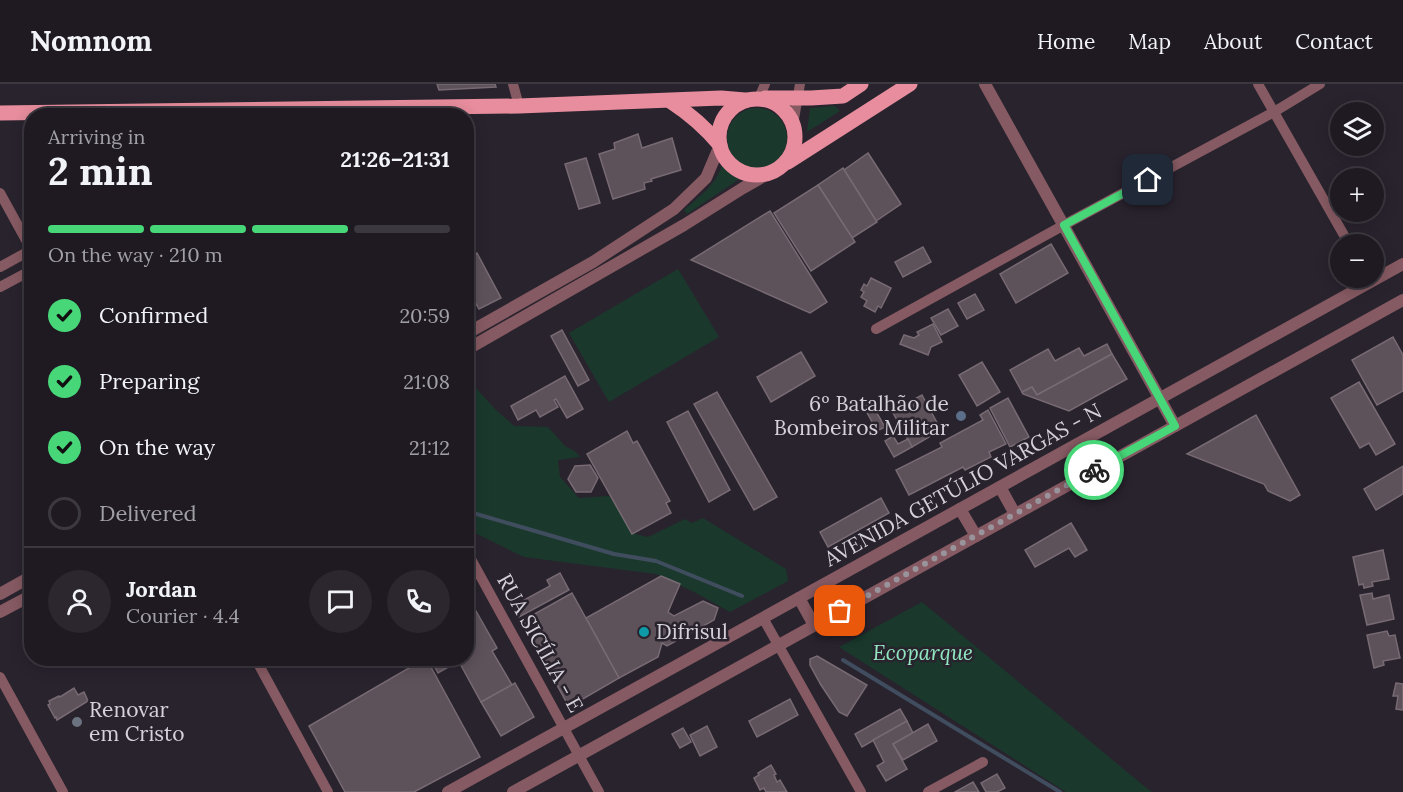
<!DOCTYPE html>
<html lang="en">
<head>
<meta charset="utf-8">
<style>
	body { margin:0; font-family:Lora,serif; background:#2c272f; color:#f1f3f6; height:100vh; display:flex; flex-direction:column; font-size:22px; white-space:nowrap }
	* { box-sizing:border-box; margin:0 }
	p { font-size:20px; color:#a1a1a5 }
	.icon { flex:none; width:33px; height:33px; fill:none; stroke:currentColor; stroke-width:2; stroke-linecap:round; stroke-linejoin:round }
	.map { position:relative; flex:1; overflow:hidden }
	.panel { position:absolute; left:24px; top:24px; width:450px; height:558px; display:flex; flex-direction:column; background:#1f1a22; border-radius:24px; box-shadow:0 3px 15px #0003,0 0 0 2px #3c3840 }
	.panel>* { flex:none }
	.buttons { position:absolute; left:1330px; top:18px; display:grid; gap:12px }
	.buttons a { display:grid; place-items:center; width:54px; height:54px; border-radius:50%; background:#1f1a22; box-shadow:0 3px 15px #0003,0 0 0 2px #3c3840; font-size:30px }
	.pin { position:absolute; display:grid; place-items:center; width:51px; height:51px; color:#fff; margin:-26px; border-radius:12px; box-shadow:0 3px 9px #0006 }
	.courier { position:absolute; display:grid; place-items:center; width:60px; height:60px; margin:-30px; border:4px solid #47d779; border-radius:50%; background:#fff; color:#222; box-shadow:0 2px 8px #0007 }
	.overview em { font-style:normal; font-weight:700 }
	.overview div { display:flex; flex-direction:column-reverse }
	.overview { display:flex; align-items:center; justify-content:space-between; height:102px; padding:0 24px }
	h1 { font-size:39px; font-weight:700; line-height:45px }
	.bar { display:grid; grid-template-columns:repeat(4,1fr); gap:9px 6px; align-content:center; height:72px; padding:0 24px }
	.bar i { height:8px; border-radius:4px; background:#3c3840 }
	.bar .selected { background:#47d779 }
	.bar p { grid-column:span 4 }
	.line { display:flex; align-items:center; gap:15px; padding:0 24px; border-top:2px solid #3c3840 }
	.line div { flex:1 }
	.round { display:grid; place-items:center; flex:none; width:63px; height:63px; border-radius:32px; background:#2c272f }
	ol { padding:0 24px; list-style:none }
	li { display:flex; align-items:center; gap:18px; height:66px }
	li p { margin-inline-start:auto }
	li .icon { padding:6px; border-radius:50%; background:#47d779; color:#111; stroke-width:4 }
	li:last-child { color:#a1a1a5 }
	li i { width:33px; height:33px; border:3px solid #3c3840; border-radius:50% }
	header { display:flex; align-items:center; gap:36px; box-sizing:border-box; height:84px; padding:0 30px; background:#1f1a22; border-bottom:2px solid #3c3840 }
	header strong { font-size:28px }
	nav { display:flex; gap:33px; margin-inline-start:auto; font-size:21px }
	.map>svg:first-child { display:block }
</style>
</head>
<body>
<header>
<strong>Nomnom</strong>
<nav><a>Home</a><a>Map</a><a>About</a><a>Contact</a></nav>
</header>
<div class="map">
<svg width="1403" height="708" viewBox="0 0 1403 708">
	<rect width="100%" height="100%" fill="#29232e"/>
	<g fill="#1a392c">
		<path d="M835 22 840 27 807 48 810 24Z"/>
		<circle cx="757" cy="54" r="30"/>
		<path d="M722 81 741 94 687 130 684 126C699 113 716 101 722 81Z"/>
		<path d="M678 185 719 253 609 318 569 249Z"/>
		<path d="M467 294 493 323 514 342 548 343 565 362 576 368 580 373 558 376 560 393 579 414 609 412 635 450 648 453 685 435 692 439 703 434 786 485 788 497 730 528 696 509 656 490 524 473 473 448 467 436Z"/>
		<path d="M922 518 1144 702 1152 708H1066L839 563Z"/>
	</g>
	<g fill="none" stroke-linecap="round" stroke-linejoin="round">
		<g stroke="#404d5f" stroke-width="4">
			<path d="M466 427 614 470 656 477 742 512"/>
			<path d="M843 576 1060 708"/>
		</g>
	</g>
	<g fill="#5e525a" stroke="#776a73" stroke-width="1.5">
		<path d="M437 0H495L496 3 439 6Z"/>
		<path d="M638 50 642 64 672 54 681 86 651 95 652 97 644 99 645 105 613 115 599 70 615 65 614 59Z"/>
		<path d="M868 69 901 120 876 137 844 86Z"/>
		<path d="M586 74 600 119 579 125 565 80Z"/>
		<path d="M843 84 877 138 852 154 818 101Z"/>
		<path d="M818 101 855 158 811 187 774 129Z"/>
		<path d="M770 127 827 218 810 229 691 176Z"/>
		<path d="M1051 160 1068 189 1016 219 1000 190Z"/>
		<path d="M923 163 931 178 903 193 895 178Z"/>
		<path d="M477 169 501 214 479 225 466 202V175Z"/>
		<path d="M871 194 891 204 881 224 878 222 875 228 864 222 867 217 861 213 864 208 861 206 864 200 867 202Z"/>
		<path d="M975 210 984 226 967 235 958 219Z"/>
		<path d="M948 225 958 242 941 251 931 234Z"/>
		<path d="M933 240 942 258 931 263 928 271 900 260 904 251 914 254 919 251 917 248Z"/>
		<path d="M562 246 589 296 578 302 551 252Z"/>
		<path d="M1393 253 1403 271V307L1377 321 1352 276Z"/>
		<path d="M1107 260 1112 270 1037 311 1032 303 1022 308 1010 286 1048 265 1055 277 1079 264 1084 272Z"/>
		<path d="M801 268 815 292 771 318 757 293Z"/>
		<path d="M1112 270 1127 295 1069 327 1023 310 1022 308 1032 303 1037 311Z"/>
		<path d="M982 278 1000 308 977 322 959 291Z"/>
		<path d="M565 292 583 325 567 334 556 315 554 316 558 323 540 333 536 326 518 336 511 322Z"/>
		<path d="M1359 298 1395 360 1376 371 1369 359 1360 364 1331 314Z"/>
		<path d="M717 308 777 413 754 426 694 320Z"/>
		<path d="M922 311 941 346 912 363 892 327Z"/>
		<path d="M1008 314 1029 353 1010 363 990 324Z"/>
		<path d="M871 319 885 343 877 347 864 323Z"/>
		<path d="M988 326 1006 360 989 368 991 373 965 386 963 383 909 411 896 386 942 363 940 359 983 336 980 331Z"/>
		<path d="M688 327 730 406 709 418 667 338Z"/>
		<path d="M1256 331 1300 411 1290 417 1268 407 1264 400 1187 370Z"/>
		<path d="M627 347 633 359 637 357 670 417 666 419 671 429 632 450 587 370Z"/>
		<path d="M893 352 898 360 908 355 912 363 894 373 885 357Z"/>
		<path d="M590 381 598 394 591 408H576L568 395 575 382Z"/>
		<path d="M1403 382V410L1376 426 1364 405Z"/>
		<path d="M881 414 889 429 828 463 820 448Z"/>
		<path d="M1071 439 1087 466 1075 473 1069 464 1035 483 1025 466Z"/>
		<path d="M1383 466 1389 495 1372 498 1373 502 1364 504 1363 500 1359 501 1353 473Z"/>
		<path d="M560 489 569 506 519 533 513 522 550 502 547 496Z"/>
		<path d="M661 492 680 500 668 528 674 532 703 517 718 524 714 536 667 562 662 559 658 573 619 594 586 534Z"/>
		<path d="M572 509 619 594 569 623 522 537Z"/>
		<path d="M1372 509 1373 515 1389 511 1394 535 1367 541 1360 511Z"/>
		<path d="M476 527 497 564 492 567 512 601 481 618 457 574H466V532Z"/>
		<path d="M1387 547 1389 552 1395 551 1400 574 1383 577 1384 581 1374 584 1367 551Z"/>
		<path d="M817 572 867 601 847 632 839 628 821 601 810 581V575Z"/>
		<path d="M426 574 480 673 414 708H345L309 642Z"/>
		<path d="M430 574H455L457 578 438 589Z"/>
		<path d="M515 599 534 633 501 652 481 618Z"/>
		<path d="M1396 599 1403 600V626L1396 625 1398 612H1393Z"/>
		<path d="M74 604 78 611 84 608 88 617 57 636 56 633 55 634 48 621 50 620 49 617 59 612 60 613Z"/>
		<path d="M790 615 798 631 757 653 749 637Z"/>
		<path d="M900 625 907 637 862 663 855 650Z"/>
		<path d="M907 637 913 649 893 660 907 685 886 697 877 682 884 678 873 656Z"/>
		<path d="M928 640 937 657 903 676 893 660Z"/>
		<path d="M707 642 717 663 700 672 690 651Z"/>
		<path d="M683 644 691 658 680 664 672 650Z"/>
		<path d="M771 681 776 690 774 691 777 698 780 696 787 708H766L764 704 760 706 754 694 759 691 758 689Z"/>
		<path d="M997 690 1005 704 997 708H986L981 699Z"/>
		<path d="M973 698 979 708H955Z"/>
	</g>
	<g fill="none" stroke-linecap="round" stroke-linejoin="round">
		<g stroke="#865a62" stroke-width="10">
			<path d="M513 0 519 22"/>
			<path d="M1258 0 1349 160"/>
			<path d="M759 14 765 0"/>
			<path d="M793 41 800 0"/>
			<path d="M0 109 32 167"/>
			<path d="M0 183 31 166"/>
			<path d="M0 203 32 186"/>
			<path d="M876 245 1064 141 1274 28 1320 0"/>
			<path d="M466 466 599 708"/>
			<path d="M763 534 861 708"/>
			<path d="M255 574 328 708"/>
			<path d="M0 593 63 708"/>
			<path d="M928 708 983 678"/>
		</g>
		<g stroke="#865a62" stroke-width="12">
			<path d="M985 0 1175 342"/>
			<path d="M466 250 593 178 674 125 706 94 720 61"/>
			<path d="M466 266 684 141 743 104 771 88"/>
			<path d="M1000 403 1015 430"/>
			<path d="M960 425 976 452"/>
			<path d="M0 510 32 492"/>
			<path d="M799 514 814 541"/>
			<path d="M0 528 32 511"/>
			<path d="M448 708 1403 180"/>
			<path d="M513 708 1403 216"/>
		</g>
		<g stroke="#e78d9d" stroke-width="15">
			<path d="M765 14H811L843 12 861 0"/>
			<circle cx="757" cy="53" r="38"/>
			<path d="M670 17C690 30 705 43 720 61"/>
			<path d="M0 29 519 22 721 14 745 16"/>
			<path d="M788 78 910 0"/>
		</g>
	</g>
	<g fill="none" stroke-linecap="round" stroke-linejoin="round">
		<path stroke="#99949c" stroke-width="6" stroke-dasharray="0 10.8" d="M840 527 1094 386"/>
		<path stroke="#47d779" stroke-width="8" d="M1094 386 1175 342 1064 141 1148 96"/>
	</g>
	<circle fill="#5c6f8a" stroke="#29232e" stroke-width="2" cx="961" cy="332" r="6"/>
	<circle fill="#0f9aa8" stroke="#29232e" stroke-width="2" cx="644" cy="548" r="6"/>
	<circle fill="#6b7280" stroke="#29232e" stroke-width="2" cx="77" cy="638" r="6"/>
	<g text-anchor="middle" stroke-width="5" stroke-linejoin="round" paint-order="stroke">
		<g font-size="21" fill="#d5d1d8" stroke="#29232e" text-anchor="start">
			<text x="949" y="327" text-anchor="end">6º Batalhão de<tspan x="949" dy="24">Bombeiros Militar</tspan></text>
			<text x="656" y="555">Difrisul</text>
			<text x="89" y="633">Renovar<tspan x="89" dy="24">em Cristo</tspan></text>
		</g>
		<g font-size="21" fill="#d5d1d8" stroke="#29232e">
			<text transform="translate(963 401) rotate(-29)" y="7">AVENIDA GETÚLIO VARGAS - N</text>
			<text transform="translate(540 559) rotate(61)" y="7">RUA SICÍLIA - E</text>
		</g>
		<g font-size="21" font-style="italic" fill="#91e7c0" stroke="#29232e">
			<text x="923" y="576">Ecoparque</text>
		</g>
	</g>
</svg>
<div class="buttons">
<a><svg class="icon" aria-label="layers" viewBox="0 0 24 24"><path d="M12 4l9 5-9 5-9-5zM3 14l9 5 9-5"/></svg></a>
<a>+</a>
<a>−</a>
</div>
<div class="pin" style="left:840px;top:527px;background:#ea580c"><svg class="icon" aria-label="bag" viewBox="0 0 24 24"><path d="M5 8h14l-1 12H6zM9 8a3 3 0 0 1 6 0"/></svg></div>
<div class="pin" style="left:1148px;top:96px;background:#1f2937"><svg class="icon" aria-label="home" viewBox="0 0 24 24"><path d="M3 11l9-7 9 7M6 9v11h12V9"/></svg></div>
<div class="courier" style="left:1094px;top:386px"><svg class="icon" aria-label="bike" viewBox="0 0 24 24"><circle cx="6" cy="16" r="4"/><circle cx="18" cy="16" r="4"/><path d="M6 16l4-8h5l3 8M10 8l3 8H6M13 5h3"/></svg></div>
<section class="panel">
<div class="overview"><div><h1>2 min</h1><p>Arriving in</p></div><em>21:26–21:31</em></div>
<div class="bar"><i class="selected"></i><i class="selected"></i><i class="selected"></i><i></i><p>On the way · 210 m</p></div>
<ol>
<li><svg class="icon" aria-label="check" viewBox="0 0 24 24"><path d="M5 12l5 5 9-10"/></svg>Confirmed<p>20:59</p></li>
<li><svg class="icon" aria-label="check" viewBox="0 0 24 24"><path d="M5 12l5 5 9-10"/></svg>Preparing<p>21:08</p></li>
<li><svg class="icon" aria-label="check" viewBox="0 0 24 24"><path d="M5 12l5 5 9-10"/></svg>On the way<p>21:12</p></li>
<li><i></i>Delivered</li>
</ol>
<div class="line" style="height:108px"><a class="round"><svg class="icon" aria-label="person" viewBox="0 0 24 24"><circle cx="12" cy="8" r="4"/><path d="M4 21q1-7 8-7t8 7"/></svg></a><div><b>Jordan</b><p>Courier · 4.4</p></div><a class="round"><svg class="icon" aria-label="chat" viewBox="0 0 24 24"><path d="M4 5h16v11H9l-5 4z"/></svg></a><a class="round"><svg class="icon" aria-label="phone" viewBox="0 0 24 24"><path d="M5 4h4l2 5-3 2q2 4 5 5l2-3 5 2v4C11 20 4 13 5 4z"/></svg></a></div>
</section>
</div>
</body>
</html>
